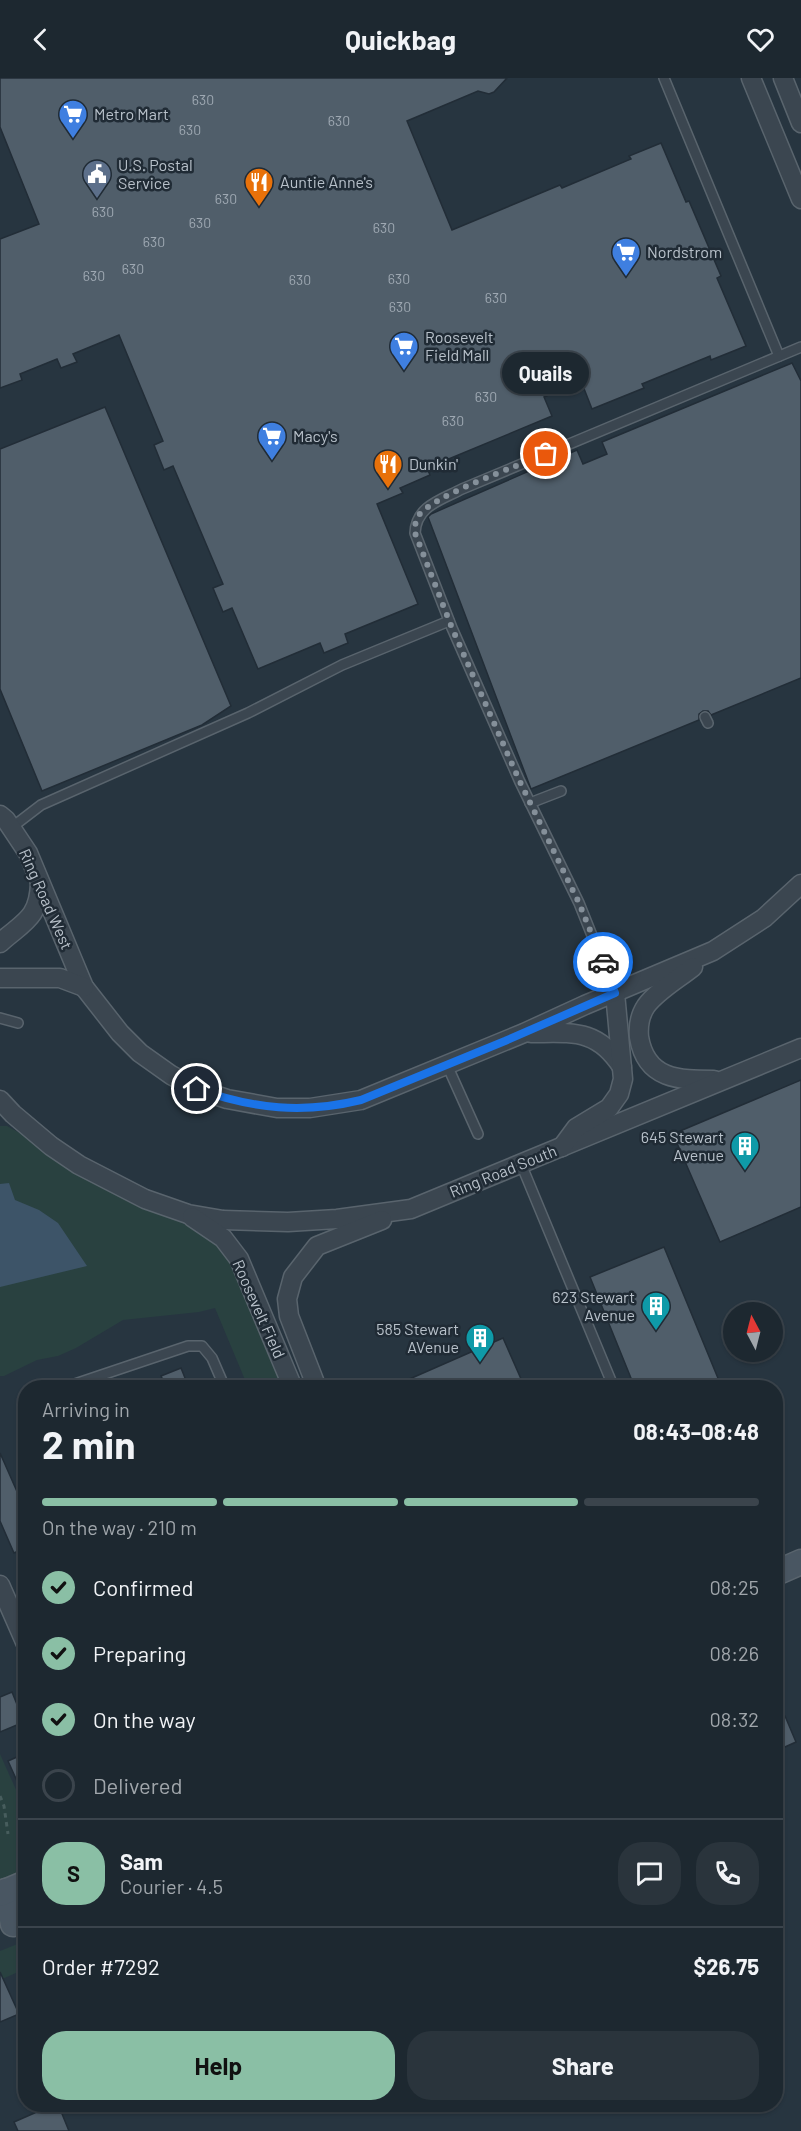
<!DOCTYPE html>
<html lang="en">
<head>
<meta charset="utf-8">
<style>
	body { margin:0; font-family:Barlow,sans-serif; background:#2a343c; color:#f1f3f6; height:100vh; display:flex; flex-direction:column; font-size:22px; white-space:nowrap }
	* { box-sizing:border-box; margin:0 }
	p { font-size:20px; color:#a0a6ab }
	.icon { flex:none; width:33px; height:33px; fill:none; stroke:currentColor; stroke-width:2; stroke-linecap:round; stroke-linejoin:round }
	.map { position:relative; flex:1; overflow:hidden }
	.side { position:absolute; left:18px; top:1302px; width:765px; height:732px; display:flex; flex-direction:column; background:#1d2830; border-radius:24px; box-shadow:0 2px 4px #0004,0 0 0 2px #3b444c }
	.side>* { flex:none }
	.needle { width:39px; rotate:353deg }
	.tools { position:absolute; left:723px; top:1224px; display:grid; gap:12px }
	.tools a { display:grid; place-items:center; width:60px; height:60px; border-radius:50%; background:#1d2830; box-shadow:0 2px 4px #0004,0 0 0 2px #3b444c; font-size:30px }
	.pin { position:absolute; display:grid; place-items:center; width:51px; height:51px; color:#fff; margin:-26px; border:3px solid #fff; border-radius:50%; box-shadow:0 2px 6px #0007 }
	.courier { position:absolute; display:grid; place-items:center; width:60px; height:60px; margin:-30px; border:4px solid #1a73e8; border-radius:50%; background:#fff; color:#222; box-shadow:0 2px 8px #0007 }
	.bubble { position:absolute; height:42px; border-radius:21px; background:#1d2830; box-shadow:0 2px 4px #0004,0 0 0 2px #3b444c; font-size:20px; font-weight:700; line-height:42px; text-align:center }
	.overview em { font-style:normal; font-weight:700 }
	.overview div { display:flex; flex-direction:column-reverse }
	.overview { display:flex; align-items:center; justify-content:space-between; height:102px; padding:0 24px }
	h1 { font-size:39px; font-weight:700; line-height:45px }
	.bar { display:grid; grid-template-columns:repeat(4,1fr); gap:9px 6px; align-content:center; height:72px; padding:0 24px }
	.bar i { height:8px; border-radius:4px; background:#3b444c }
	.bar .active { background:#8abfa5 }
	.bar p { grid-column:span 4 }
	.line { display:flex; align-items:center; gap:15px; padding:0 24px; border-top:2px solid #3b444c }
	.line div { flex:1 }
	.round { display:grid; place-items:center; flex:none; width:63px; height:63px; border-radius:24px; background:#2a343c }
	ol { padding:0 24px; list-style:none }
	li { display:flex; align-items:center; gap:18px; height:66px }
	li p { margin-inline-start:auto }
	li .icon { padding:6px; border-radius:50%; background:#8abfa5; color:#111; stroke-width:4 }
	li:last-child { color:#a0a6ab }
	li i { width:33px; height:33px; border:3px solid #3b444c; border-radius:50% }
	.button { display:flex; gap:12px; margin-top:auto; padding:12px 24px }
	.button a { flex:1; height:69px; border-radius:24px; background:#8abfa5; color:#111; font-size:24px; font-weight:700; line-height:69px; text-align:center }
	.button a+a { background:#2a343c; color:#f1f3f6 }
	header { display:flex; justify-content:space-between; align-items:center; height:78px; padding:0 24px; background:#1d2830; font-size:27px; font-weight:700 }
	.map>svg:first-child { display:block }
</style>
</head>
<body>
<header><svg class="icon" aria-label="back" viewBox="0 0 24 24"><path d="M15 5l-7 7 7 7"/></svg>Quickbag<svg class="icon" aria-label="heart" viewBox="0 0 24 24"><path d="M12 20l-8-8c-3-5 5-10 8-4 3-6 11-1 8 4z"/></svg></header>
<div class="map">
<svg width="801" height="2053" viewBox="0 0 801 2053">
	<rect width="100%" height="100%" fill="#273540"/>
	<g fill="#294140">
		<path d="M0 1048H7L209 1160C247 1196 264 1261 284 1309H248L215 1230 199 1234 123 1242 76 1270 58 1278 37 1282 4 1298H0Z"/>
		<path d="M0 1676 26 1734 25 1801 0 1812Z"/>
		<path d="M25 1863V1891L0 1902V1873Z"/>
	</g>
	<path fill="#3d5468" d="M9 1105 15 1122 39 1132 58 1145 87 1188 0 1209V1106Z"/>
	<g fill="#505e6a" stroke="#222d37" stroke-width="1.5">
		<path d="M0 0H507L494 14 489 16 478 13 407 43 452 152 560 107 562 110 631 81 629 78 661 65 686 124 689 123 721 198 717 200 746 268 711 282 710 278 642 306 644 310 592 331 581 303 544 319 552 338 427 390 430 397 400 410 403 415 377 426 418 526 345 556 348 565 324 575 320 565 258 591 232 530 223 534 213 510 223 506 173 388 164 392 154 367 163 363 119 257 73 276 77 284 61 290 57 281 20 296 22 302 0 310V161L39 146 0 49Z"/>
		<path d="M792 285 801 303V600L711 637 708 633H703L699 636V642L531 711 428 439 431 436 577 372 583 386 607 376 602 364Z"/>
		<path d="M105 329 231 628 202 647 42 713 0 611V371Z"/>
		<path d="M801 1002V1129L720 1164 673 1056Z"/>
		<path d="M664 1169 722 1310H635L590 1199Z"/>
		<path d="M503 1260 525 1310H389Z"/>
		<path d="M181 1290 189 1310H167L161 1298Z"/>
		<path d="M0 1375 26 1434V1495L16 1474 14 1475 0 1443Z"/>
		<path d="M12 1614 24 1644 0 1654V1619Z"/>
		<path d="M785 1638 796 1664 776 1673V1642Z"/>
		<path d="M26 1675V1723L8 1683Z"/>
		<path d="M0 1894 19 1936 0 1944Z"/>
		<path d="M55 2026H58L69 2053H18L14 2044Z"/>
	</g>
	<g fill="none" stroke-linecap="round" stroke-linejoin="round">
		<g stroke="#59646d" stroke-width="12">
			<g id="service">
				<path d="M664 0 779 278"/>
				<path d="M705 639 708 645"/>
				<path d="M530 725 561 713"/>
				<path d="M11 750 41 727 248 635 342 587 449 543"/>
				<path d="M615 915 579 825 520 704 452 550 415 455C416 428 441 422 462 411L801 269"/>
				<path d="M0 940 18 945"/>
				<path d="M447 987 478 1056"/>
				<path d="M521 1086 614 1310"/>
				<path d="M63 1310 188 1268H202L212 1280 225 1310"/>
			</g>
		</g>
		<g stroke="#59646d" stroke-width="21">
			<g id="minor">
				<path d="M751 0 801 121"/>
				<path d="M783 0 801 45"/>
				<path d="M0 737 6 742 28 775 84 909 120 955 140 975 171 997 197 1011 227 1021 277 1030H310L361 1022 524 955 585 927 713 873 764 840 801 806"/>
				<path d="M0 865C23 844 39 841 40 805"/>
				<path d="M693 889C678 901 657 913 646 928 640 937 638 948 639 959 646 1002 679 1002 714 1002"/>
				<path d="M0 900H60L84 909"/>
				<path d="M531 955C572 955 597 950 622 989"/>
				<path d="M0 1022 13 1036 51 1068 79 1087 145 1121 188 1136 223 1142 288 1144 337 1141 411 1131 801 970"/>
				<path d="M562 1069 576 1050 609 1030 619 1016 623 1001 615 915"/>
				<path d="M192 1139 223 1160 239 1181 293 1310"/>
				<path d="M317 1310 289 1238 287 1221 293 1199 317 1168 382 1142"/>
				<path d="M0 1507 26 1566"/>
			</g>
		</g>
		<g stroke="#59646d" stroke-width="27">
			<g id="secondary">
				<path d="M776 1495 801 1484"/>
				<path d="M6 1813 13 1846"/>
				<path d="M0 1816 26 1805"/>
			</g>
		</g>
		<path stroke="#475d5d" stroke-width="3" stroke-dasharray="4.5 4.5" stroke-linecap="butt" d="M0 1718 4 1728 8 1756"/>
		<use href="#service" stroke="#3b4650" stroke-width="9"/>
		<use href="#minor" stroke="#3b4650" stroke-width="18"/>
		<use href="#secondary" stroke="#495662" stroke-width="24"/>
	</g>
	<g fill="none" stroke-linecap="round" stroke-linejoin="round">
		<path stroke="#85909a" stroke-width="6" stroke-dasharray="0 10.8" d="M546 376C518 388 436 416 419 437 415 442 415 448 415 455L452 550 520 704 579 825 603 884"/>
		<path stroke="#1a73e8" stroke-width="8" d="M197 1011C254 1031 303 1036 361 1022L505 963 615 915 603 884"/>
	</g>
	<defs>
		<g id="supermarket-pin" transform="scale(1.5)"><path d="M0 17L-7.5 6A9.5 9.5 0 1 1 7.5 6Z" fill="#3f7fe0" stroke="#202b35"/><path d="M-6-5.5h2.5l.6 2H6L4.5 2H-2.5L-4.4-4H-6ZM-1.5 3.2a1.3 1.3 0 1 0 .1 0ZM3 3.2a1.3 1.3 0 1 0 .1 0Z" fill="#fff"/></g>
		<g id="civic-pin" transform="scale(1.5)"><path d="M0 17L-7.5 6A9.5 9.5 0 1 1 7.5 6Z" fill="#5c6f8a" stroke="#202b35"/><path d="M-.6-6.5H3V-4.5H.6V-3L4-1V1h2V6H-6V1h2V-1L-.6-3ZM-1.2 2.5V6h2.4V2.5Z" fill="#fff"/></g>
		<g id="restaurant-pin" transform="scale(1.5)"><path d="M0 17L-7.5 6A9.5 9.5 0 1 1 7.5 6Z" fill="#e8710a" stroke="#202b35"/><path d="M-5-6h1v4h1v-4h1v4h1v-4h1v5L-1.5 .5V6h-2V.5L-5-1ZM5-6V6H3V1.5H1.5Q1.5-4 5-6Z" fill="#fff"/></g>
		<g id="building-pin" transform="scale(1.5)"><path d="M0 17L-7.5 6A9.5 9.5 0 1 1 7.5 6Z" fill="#0f9aa8" stroke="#202b35"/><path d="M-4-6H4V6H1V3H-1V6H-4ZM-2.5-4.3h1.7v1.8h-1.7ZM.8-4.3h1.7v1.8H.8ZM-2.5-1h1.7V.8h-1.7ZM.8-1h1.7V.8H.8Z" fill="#fff"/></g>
	</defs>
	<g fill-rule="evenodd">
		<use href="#supermarket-pin" x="73" y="36"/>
		<use href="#civic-pin" x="97" y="96"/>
		<use href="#restaurant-pin" x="259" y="104"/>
		<use href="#supermarket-pin" x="626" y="174"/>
		<use href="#supermarket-pin" x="404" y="268"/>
		<use href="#supermarket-pin" x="272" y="358"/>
		<use href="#restaurant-pin" x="388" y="386"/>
		<use href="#building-pin" x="745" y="1068"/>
		<use href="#building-pin" x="656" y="1228"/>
		<use href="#building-pin" x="480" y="1260"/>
	</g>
	<g text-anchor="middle" stroke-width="5" stroke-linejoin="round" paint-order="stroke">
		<g font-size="14" fill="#9ea8b2">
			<text x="203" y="27">630</text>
			<text x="339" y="48">630</text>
			<text x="190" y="57">630</text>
			<text x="226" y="126">630</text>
			<text x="103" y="139">630</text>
			<text x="200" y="150">630</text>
			<text x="384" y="155">630</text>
			<text x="154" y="169">630</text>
			<text x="133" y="196">630</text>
			<text x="94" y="203">630</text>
			<text x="399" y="206">630</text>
			<text x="300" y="207">630</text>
			<text x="496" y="225">630</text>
			<text x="400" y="234">630</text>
			<text x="486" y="324">630</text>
			<text x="453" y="348">630</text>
		</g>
		<g font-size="16" fill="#b8c1ca" stroke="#202b35" text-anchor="start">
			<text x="94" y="42">Metro Mart</text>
			<text x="118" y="93">U.S. Postal<tspan x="118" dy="18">Service</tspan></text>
			<text x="280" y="110">Auntie Anne's</text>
			<text x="647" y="180">Nordstrom</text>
			<text x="425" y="265">Roosevelt<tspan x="425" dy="18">Field Mall</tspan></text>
			<text x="293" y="364">Macy's</text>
			<text x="409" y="392">Dunkin'</text>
			<text x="724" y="1065" text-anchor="end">645 Stewart<tspan x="724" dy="18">Avenue</tspan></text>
			<text x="635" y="1225" text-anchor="end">623 Stewart<tspan x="635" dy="18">Avenue</tspan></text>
			<text x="459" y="1257" text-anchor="end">585 Stewart<tspan x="459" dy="18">AVenue</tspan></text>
		</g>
		<g font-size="16" fill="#b8c1ca" stroke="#202b35">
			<text transform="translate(46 821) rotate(66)" y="6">Ring Road West</text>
			<text transform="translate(503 1093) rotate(-22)" y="6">Ring Road South</text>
			<text transform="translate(259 1231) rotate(66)" y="6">Roosevelt Field</text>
		</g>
	</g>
</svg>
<div class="tools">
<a><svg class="needle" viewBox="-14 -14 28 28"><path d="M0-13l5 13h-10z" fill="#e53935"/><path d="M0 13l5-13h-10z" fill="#a0a6ab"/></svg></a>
</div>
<div class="pin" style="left:546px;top:376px;background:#ea580c"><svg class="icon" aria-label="bag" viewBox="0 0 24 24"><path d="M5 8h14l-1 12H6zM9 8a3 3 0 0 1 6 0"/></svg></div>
<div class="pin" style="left:197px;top:1011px;background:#1f2937"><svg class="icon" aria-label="home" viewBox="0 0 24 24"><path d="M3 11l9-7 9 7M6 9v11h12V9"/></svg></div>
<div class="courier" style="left:603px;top:884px"><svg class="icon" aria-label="car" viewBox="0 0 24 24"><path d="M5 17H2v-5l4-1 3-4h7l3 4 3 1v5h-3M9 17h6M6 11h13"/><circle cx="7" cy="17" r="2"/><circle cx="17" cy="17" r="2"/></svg></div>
<div class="bubble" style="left:502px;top:274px;width:87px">Quails</div>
<section class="side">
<div class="overview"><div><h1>2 min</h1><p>Arriving in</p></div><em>08:43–08:48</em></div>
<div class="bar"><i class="active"></i><i class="active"></i><i class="active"></i><i></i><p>On the way · 210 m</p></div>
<ol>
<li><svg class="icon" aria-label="check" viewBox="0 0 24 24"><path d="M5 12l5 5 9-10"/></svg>Confirmed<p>08:25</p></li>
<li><svg class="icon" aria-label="check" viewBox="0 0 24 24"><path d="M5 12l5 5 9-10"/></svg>Preparing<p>08:26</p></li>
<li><svg class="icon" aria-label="check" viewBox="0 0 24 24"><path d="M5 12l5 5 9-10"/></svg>On the way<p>08:32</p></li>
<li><i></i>Delivered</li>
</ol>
<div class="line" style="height:108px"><b class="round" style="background:#8abfa5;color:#111">S</b><div><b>Sam</b><p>Courier · 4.5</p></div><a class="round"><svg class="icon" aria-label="chat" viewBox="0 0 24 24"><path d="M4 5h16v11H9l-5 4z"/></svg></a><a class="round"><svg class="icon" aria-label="phone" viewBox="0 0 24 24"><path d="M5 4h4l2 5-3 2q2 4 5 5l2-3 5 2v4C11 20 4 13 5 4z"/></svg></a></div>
<div class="line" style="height:78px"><div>Order #7292</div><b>$26.75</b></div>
<div class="button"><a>Help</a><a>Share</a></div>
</section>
</div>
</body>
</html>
